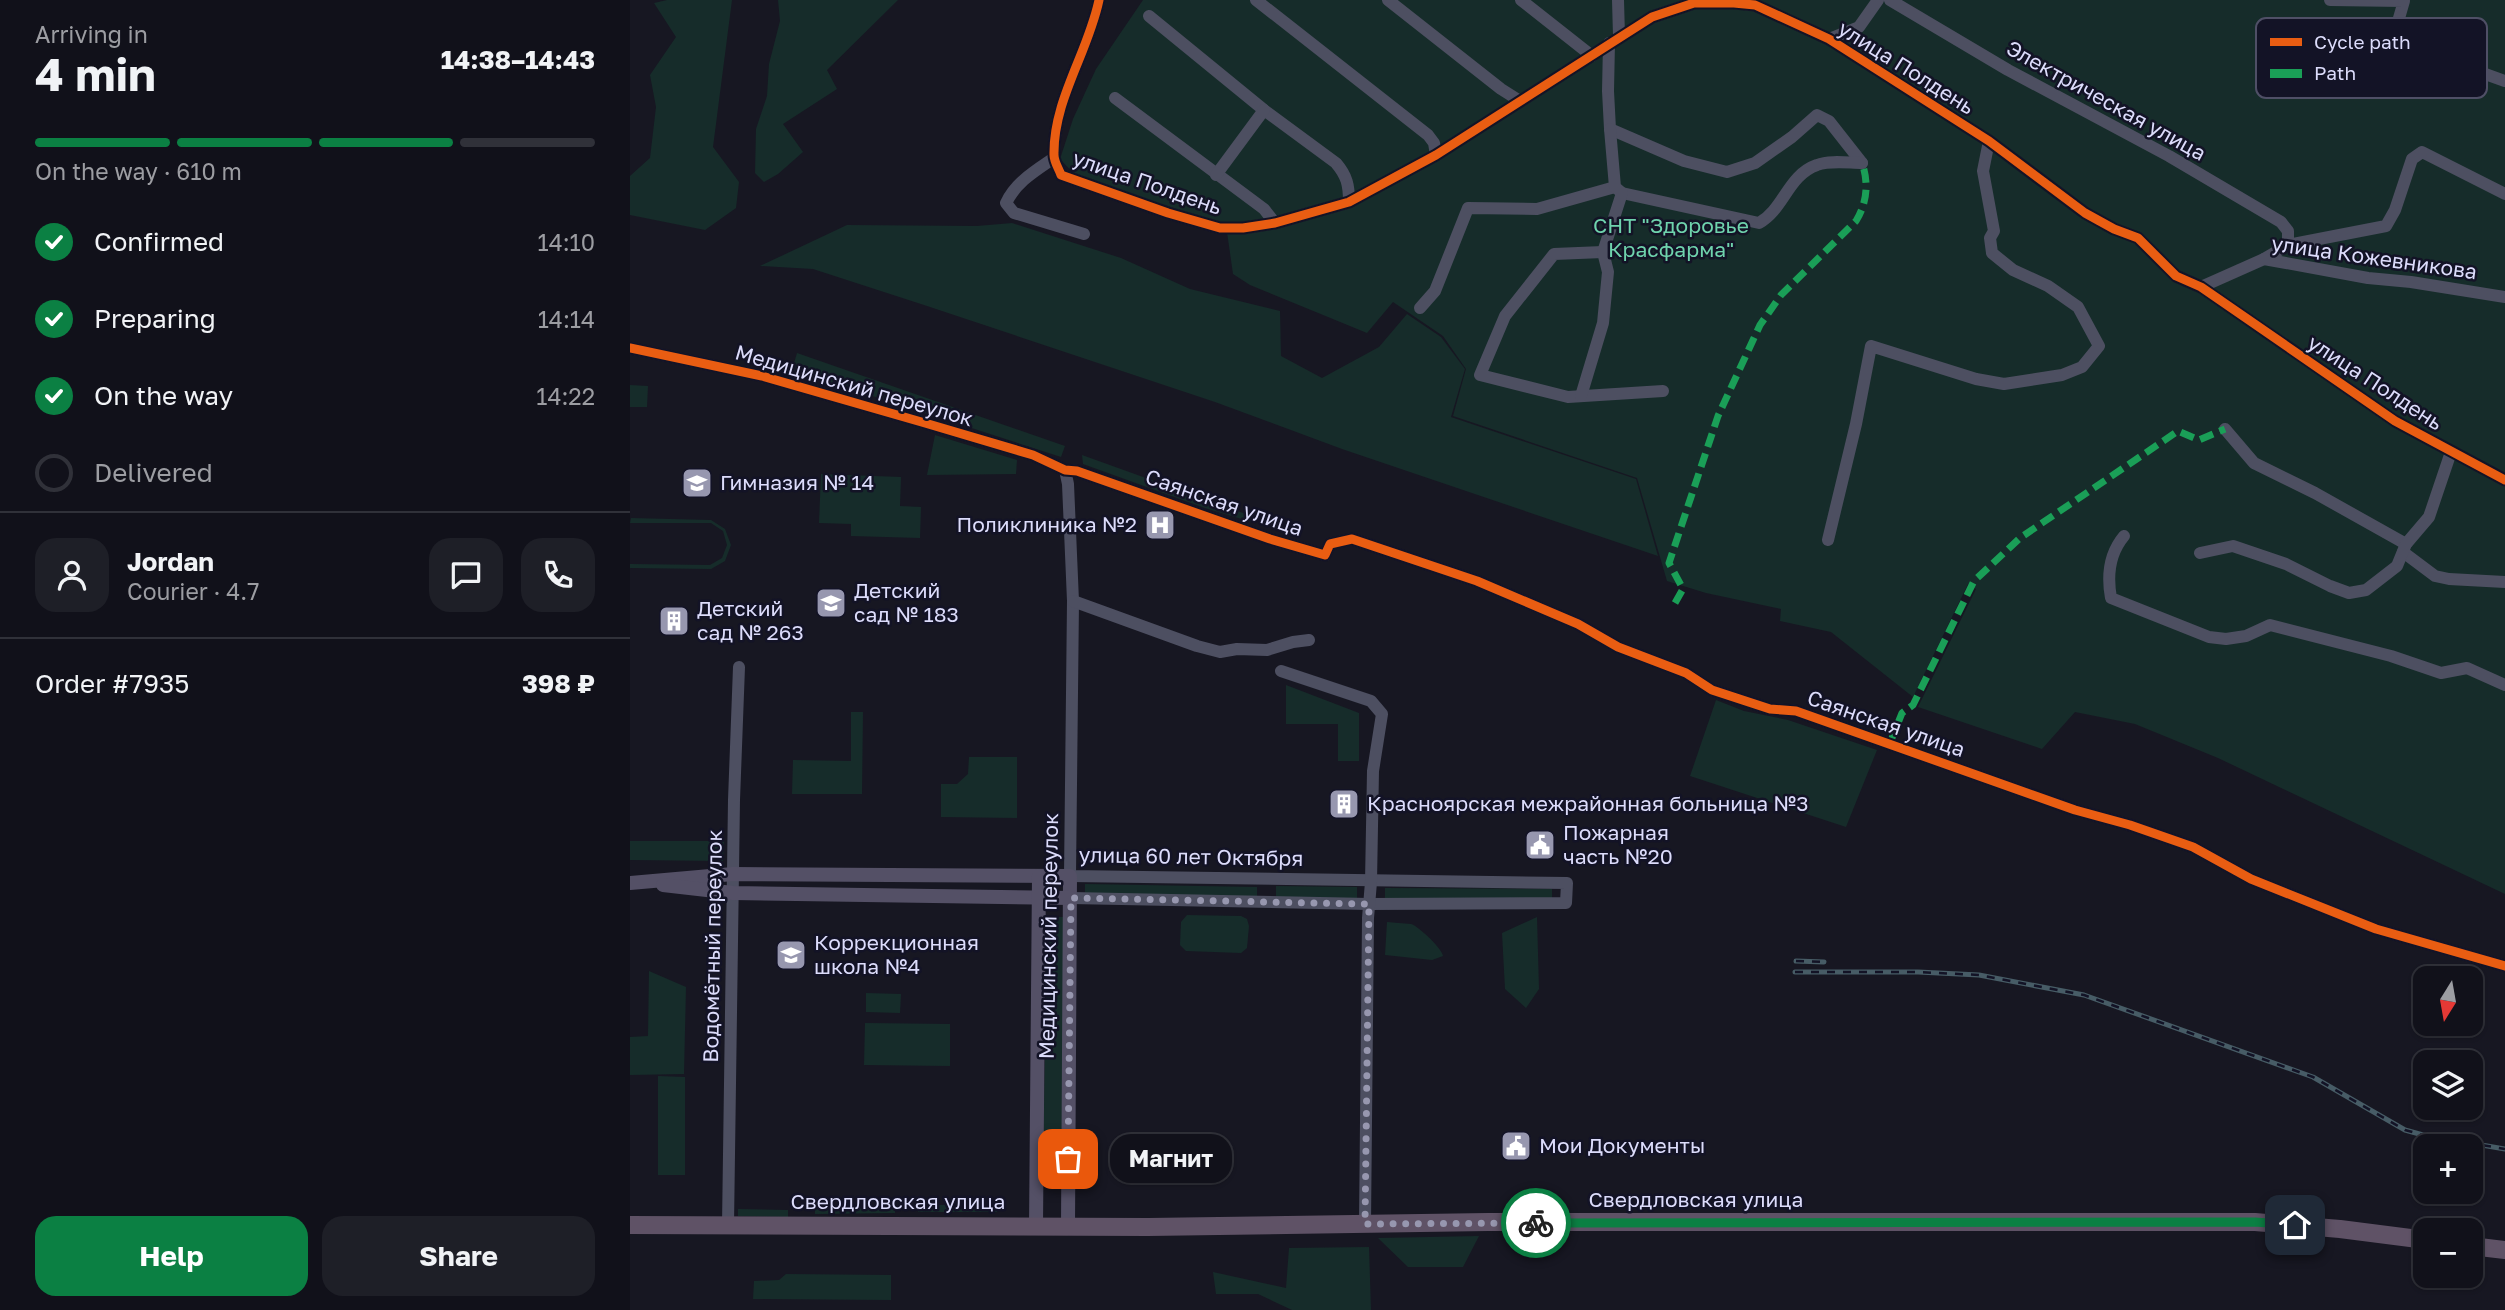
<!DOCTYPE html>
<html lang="en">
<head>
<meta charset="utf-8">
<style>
	body { margin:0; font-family:"Golos Text",sans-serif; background:#1e1f27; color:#f1f3f6; height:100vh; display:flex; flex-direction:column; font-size:26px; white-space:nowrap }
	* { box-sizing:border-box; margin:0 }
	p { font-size:23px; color:#9c9da2 }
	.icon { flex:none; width:38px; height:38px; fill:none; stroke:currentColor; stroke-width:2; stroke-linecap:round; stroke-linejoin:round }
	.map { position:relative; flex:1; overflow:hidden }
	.sheet { display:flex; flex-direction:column; background:#11111a; width:630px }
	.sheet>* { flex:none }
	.needle { width:46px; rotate:191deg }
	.controls { position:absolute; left:1783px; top:966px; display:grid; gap:14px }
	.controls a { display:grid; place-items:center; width:70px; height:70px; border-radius:14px; background:#11111a; box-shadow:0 2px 5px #0004,0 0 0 2px #303139; font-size:35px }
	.pin { position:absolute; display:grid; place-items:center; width:60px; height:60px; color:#fff; margin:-30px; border-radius:14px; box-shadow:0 4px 10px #0006 }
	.courier { position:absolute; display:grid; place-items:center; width:70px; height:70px; margin:-35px; border:5px solid #0b8043; border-radius:50%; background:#fff; color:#222; box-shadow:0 2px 9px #0007 }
	.bubble { position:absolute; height:49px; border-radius:21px; background:#11111a; box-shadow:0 2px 5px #0004,0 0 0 2px #303139; font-size:23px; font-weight:700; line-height:49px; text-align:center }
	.head em { font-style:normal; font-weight:700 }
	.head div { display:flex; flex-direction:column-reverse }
	.head { display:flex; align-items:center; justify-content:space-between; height:119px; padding:0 35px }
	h1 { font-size:46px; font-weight:700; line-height:52px }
	.bar { display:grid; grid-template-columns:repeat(4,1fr); gap:10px 7px; align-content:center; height:84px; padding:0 35px }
	.bar i { height:9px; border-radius:5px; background:#303139 }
	.bar .selected { background:#0b8043 }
	.bar p { grid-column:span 4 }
	.line { display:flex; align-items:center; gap:18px; padding:0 35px; border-top:2px solid #303139 }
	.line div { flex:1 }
	.round { display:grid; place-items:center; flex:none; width:74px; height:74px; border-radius:21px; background:#1e1f27 }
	ol { padding:0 35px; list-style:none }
	li { display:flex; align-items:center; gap:21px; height:77px }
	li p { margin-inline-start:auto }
	li .icon { padding:7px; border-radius:50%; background:#0b8043; color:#fff; stroke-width:4 }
	li:last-child { color:#9c9da2 }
	li i { width:38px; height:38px; border:4px solid #303139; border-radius:50% }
	.cta { display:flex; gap:14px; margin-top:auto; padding:14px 35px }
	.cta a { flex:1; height:80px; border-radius:21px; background:#0b8043; color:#fff; font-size:28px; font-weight:700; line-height:80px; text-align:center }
	.cta a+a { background:#1e1f27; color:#f1f3f6 }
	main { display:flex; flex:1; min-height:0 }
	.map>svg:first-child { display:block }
</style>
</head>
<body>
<main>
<section class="sheet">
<div class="head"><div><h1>4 min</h1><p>Arriving in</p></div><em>14:38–14:43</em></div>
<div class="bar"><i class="selected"></i><i class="selected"></i><i class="selected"></i><i></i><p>On the way · 610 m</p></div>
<ol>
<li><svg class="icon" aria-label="check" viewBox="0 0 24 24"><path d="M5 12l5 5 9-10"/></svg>Confirmed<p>14:10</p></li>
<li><svg class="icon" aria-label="check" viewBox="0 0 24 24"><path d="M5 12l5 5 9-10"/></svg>Preparing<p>14:14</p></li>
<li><svg class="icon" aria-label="check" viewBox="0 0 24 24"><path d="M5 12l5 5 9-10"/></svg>On the way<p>14:22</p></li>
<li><i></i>Delivered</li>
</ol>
<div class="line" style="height:126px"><a class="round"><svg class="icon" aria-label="person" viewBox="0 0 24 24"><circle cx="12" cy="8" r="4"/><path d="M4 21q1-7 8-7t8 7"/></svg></a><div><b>Jordan</b><p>Courier · 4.7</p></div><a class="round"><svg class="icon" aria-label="chat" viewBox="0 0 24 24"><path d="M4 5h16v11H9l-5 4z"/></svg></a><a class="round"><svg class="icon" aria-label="phone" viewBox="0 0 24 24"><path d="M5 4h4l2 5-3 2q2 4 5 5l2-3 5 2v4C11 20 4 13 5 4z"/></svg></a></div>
<div class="line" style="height:91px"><div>Order #7935</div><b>398 ₽</b></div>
<div class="cta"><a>Help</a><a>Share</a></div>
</section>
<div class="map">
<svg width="1875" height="1310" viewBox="0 0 1875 1310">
	<rect width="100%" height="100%" fill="#171722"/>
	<g fill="#162c2a">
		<path d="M37 0H102L83 147 109 182 106 208 75 230 0 215V176L20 158 26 107 20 75 46 37 24 3Z"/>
		<path d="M148 0H268L197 70 207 89 153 124 173 152 148 174 134 182 125 173 126 129 137 96 139 64 150 21Z"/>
		<path d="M513 0H1875V894L1588 758 1505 724 1445 712 1412 749 1288 707 1346 589 1338 584 1283 697 1201 632 1150 621 1151 609 1076 593 1037 581 1007 478 823 416 836 369 813 336 763 302 737 333 620 285 603 274 596 225 447 177 430 159 443 119 466 69Z"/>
		<path d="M382 223 491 258 560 289 650 311 651 356 692 378 749 347 777 314 811 337 835 369 821 417 1006 479 1028 556 712 449 585 402 294 305 183 269 130 266 217 225 347 226Z"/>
		<path d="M167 353 435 446 431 457 162 370Z"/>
		<path d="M0 385 18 386 17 407H0Z"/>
		<path d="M305 435 387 460 386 474 297 475Z"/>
		<path d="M452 455 627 518 625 523 575 508 453 464Z"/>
		<path d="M191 474 271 477 270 506 291 507 290 538 221 536V524L189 523Z"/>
		<path d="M1 518 81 520 95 529 101 545 95 561 81 569 0 568V564L80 565 92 558 97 545 93 531 81 523H0Z"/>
		<path d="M656 685 729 713V761H708V724H656Z"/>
		<path d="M1086 700 1114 711 1158 720 1247 750 1216 827 1060 776Z"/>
		<path d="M221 712H233L232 794H162L163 760 221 761Z"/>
		<path d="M339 757H387V818L311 817V784H327L338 774Z"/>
		<path d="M0 841H94L93 861 0 860Z"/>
		<path d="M455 884 627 887V897L455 894Z"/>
		<path d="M646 886 727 887V900L646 898Z"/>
		<path d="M755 888 922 889V898H755Z"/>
		<path d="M557 915 611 916 617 919 619 926 617 948 611 953 556 951 550 945 551 922Z"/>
		<path d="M417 917H435L432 1171H413Z"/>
		<path d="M907 917 909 989 896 1008 875 989 872 933Z"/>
		<path d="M757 922C764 923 773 923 781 924 788 926 812 948 813 956L802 960 755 955Z"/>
		<path d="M19 971 56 987 54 1074 0 1075V1037L18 1036Z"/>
		<path d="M236 993 271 994 270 1013 236 1012Z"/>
		<path d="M235 1023 320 1024V1066L234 1065Z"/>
		<path d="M28 1076 55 1077V1175H28Z"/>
		<path d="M287 1205H367V1212H288Z"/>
		<path d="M185 1207H265V1213L185 1214Z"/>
		<path d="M108 1209 158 1210V1217L108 1216Z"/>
		<path d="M849 1236 833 1267H778L748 1238Z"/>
		<path d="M739 1247 741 1310H662L628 1294H586L583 1272 656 1288 659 1248Z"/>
		<path d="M156 1274 261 1275V1300L123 1299 124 1281 149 1280Z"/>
	</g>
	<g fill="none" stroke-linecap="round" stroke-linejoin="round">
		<g stroke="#4d4f61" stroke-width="12">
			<path d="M469 0C458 53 423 100 424 155 424 162 429 169 431 175L538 213 590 228H613L645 223 719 202 806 155 1022 17 1064 3H1104L1125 5 1199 39 1359 141 1455 213 1484 229 1508 238 1546 276 1571 287 1765 421 1875 480"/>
			<path d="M626 0 798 135 804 143 806 155"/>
			<path d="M758 0 871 89 890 101"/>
			<path d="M891 0 962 56"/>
			<path d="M988 0 989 36"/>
			<path d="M1260 0 1378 70 1539 156 1651 222 1658 231V245"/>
			<path d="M1700 0 1774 1 1762 42 1770 49 1822 62 1875 81"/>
			<path d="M519 16 634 110 706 163C717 176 719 185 719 202"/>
			<path d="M1199 39 1229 27 1248 0"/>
			<path d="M979 43 978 91 980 129 1054 161 1097 172 1125 163 1162 137 1187 115 1199 121 1232 163"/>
			<path d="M485 98 634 209 645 223"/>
			<path d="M424 158C405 171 386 182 376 203L384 213 454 234"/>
			<path d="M586 175 634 110"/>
			<path d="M992 193 1129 223C1154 209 1158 175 1187 165 1200 160 1219 163 1232 163"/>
			<path d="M973 252 924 254 875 316 850 375 938 397 1033 391"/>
			<path d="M1634 259 1658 245 1756 226 1765 210 1782 159 1792 152 1875 194"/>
			<path d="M1571 287 1634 259 1738 278 1781 282 1875 297"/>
			<path d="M790 308 805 291 838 208 907 209 985 187"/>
			<path d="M0 348 132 376 295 423 403 455 435 470 447 471 640 539 695 555 700 544 722 539 847 581 948 624 988 647 1056 673 1082 690 1140 709 1166 711 1445 810 1500 825 1563 847 1621 879 1746 929 1875 966"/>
			<path d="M951 396 973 323 978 272 973 252 992 193 985 187 980 129"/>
			<path d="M1595 429 1624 463 1685 493 1776 544"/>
			<path d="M435 470 438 484 443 601 440 876 937 883 936 903 739 904 441 898"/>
			<path d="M1494 536C1479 554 1477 576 1481 598L1579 637 1596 639 1616 636 1640 625 1761 656 1811 673 1837 668 1875 685"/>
			<path d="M1198 540 1226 424 1241 346 1346 379 1374 384 1432 375 1452 367 1469 346 1448 307 1418 286 1383 270 1362 253 1360 238 1364 231 1353 171 1359 141"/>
			<path d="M1773 552 1805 576 1819 579 1875 582"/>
			<path d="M1570 553 1603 546 1656 564 1700 586 1719 593 1736 590 1767 566 1776 544 1799 517 1821 452"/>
			<path d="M443 601 567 646 590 652 607 649 637 650 663 642 679 640"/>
			<path d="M651 671 741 701 752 714 743 771 741 882 738 918 735 1224"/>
			<path d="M98 1225 104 800 109 667"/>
		</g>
		<g stroke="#545066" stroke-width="14">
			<path d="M0 883 103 874 440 876 438 1226"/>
			<path d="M33 885 103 893 441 898"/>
			<path d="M406 1226 409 876"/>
		</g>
		<g stroke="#5f5266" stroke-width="18">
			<path d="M0 1225 518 1227 858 1222H1625L1710 1229 1796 1240"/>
			<path d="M1841 1246 1875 1250"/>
		</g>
		<g stroke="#475c66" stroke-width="5">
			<g id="rail">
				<path d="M1166 961 1194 962"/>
				<path d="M1165 972H1288L1349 975 1454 995 1683 1077 1775 1130 1793 1135 1875 1149"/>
			</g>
		</g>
		<use href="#rail" stroke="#131326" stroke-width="2.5" stroke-dasharray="8" stroke-linecap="butt"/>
		<g stroke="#1a9f57" stroke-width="7" stroke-dasharray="14 7" stroke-linecap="butt">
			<path d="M1045 603 1053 589 1039 563 1088 416 1130 325 1151 295 1226 221C1237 203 1239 183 1232 163"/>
			<path d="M1260 743 1272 713 1283 705 1344 581 1390 538 1548 431 1569 440 1595 429"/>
		</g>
		<g stroke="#131326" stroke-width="13">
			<g id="cycleway">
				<path d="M469 0C458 53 423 100 424 155 424 162 429 169 431 175L538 213 590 228H613L645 223 719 202 806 155 1022 17 1064 3H1104L1125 5 1199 39 1359 141 1455 213 1484 229 1508 238 1546 276 1571 287 1765 421 1875 480"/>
				<path d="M0 348 132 376 295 423 403 455 435 470 447 471 640 539 695 555 700 544 722 539 847 581 948 624 988 647 1056 673 1082 690 1140 709 1166 711 1445 810 1500 825 1563 847 1621 879 1746 929 1875 966"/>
			</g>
		</g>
		<use href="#cycleway" stroke="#e95d12" stroke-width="9"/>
	</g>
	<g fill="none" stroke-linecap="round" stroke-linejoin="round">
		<path stroke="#9797af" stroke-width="7" stroke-dasharray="0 12.6" d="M438 1159 441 898 739 904 735 1224 906 1223"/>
		<path stroke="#0b8043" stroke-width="9" d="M906 1223 1625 1222 1665 1225"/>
	</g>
	<defs>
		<g id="school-square" transform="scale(1.575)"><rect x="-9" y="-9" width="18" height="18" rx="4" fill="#9797af" stroke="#131326"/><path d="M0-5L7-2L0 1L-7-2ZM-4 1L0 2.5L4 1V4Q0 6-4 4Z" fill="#fff"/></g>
		<g id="hospital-square" transform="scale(1.575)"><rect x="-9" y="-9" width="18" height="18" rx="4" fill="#9797af" stroke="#131326"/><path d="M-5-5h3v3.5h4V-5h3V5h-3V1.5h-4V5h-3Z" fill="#fff"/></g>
		<g id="building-square" transform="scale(1.575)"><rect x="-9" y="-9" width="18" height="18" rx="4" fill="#9797af" stroke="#131326"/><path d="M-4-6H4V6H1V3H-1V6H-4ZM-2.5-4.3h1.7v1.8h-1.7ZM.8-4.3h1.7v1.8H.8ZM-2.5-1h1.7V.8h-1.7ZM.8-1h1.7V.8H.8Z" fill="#fff"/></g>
		<g id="civic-square" transform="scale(1.575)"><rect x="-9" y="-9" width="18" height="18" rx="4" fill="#9797af" stroke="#131326"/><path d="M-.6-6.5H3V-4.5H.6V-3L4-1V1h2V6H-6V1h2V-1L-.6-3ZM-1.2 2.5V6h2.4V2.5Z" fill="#fff"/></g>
	</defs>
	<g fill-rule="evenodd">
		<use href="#school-square" x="67" y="483"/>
		<use href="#hospital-square" x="530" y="525"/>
		<use href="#school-square" x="201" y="603"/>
		<use href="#building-square" x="44" y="621"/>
		<use href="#building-square" x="714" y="804"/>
		<use href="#civic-square" x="910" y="845"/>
		<use href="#school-square" x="161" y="955"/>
		<use href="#civic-square" x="886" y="1146"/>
	</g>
	<g text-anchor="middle" stroke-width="5" stroke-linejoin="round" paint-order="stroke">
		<g font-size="21" fill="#dcdcfb" stroke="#131326">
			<text transform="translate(1276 68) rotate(32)" y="7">улица Полдень</text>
			<text transform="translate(1476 101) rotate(29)" y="7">Электрическая улица</text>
			<text transform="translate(517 183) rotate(19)" y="7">улица Полдень</text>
			<text transform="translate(1744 258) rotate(8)" y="7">улица Кожевникова</text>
			<text transform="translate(1745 383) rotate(33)" y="7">улица Полдень</text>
			<text transform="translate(224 386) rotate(16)" y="7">Медицинский переулок</text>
			<text transform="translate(594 503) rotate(19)" y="7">Саянская улица</text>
			<text transform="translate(1256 724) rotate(19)" y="7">Саянская улица</text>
			<text transform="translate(561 857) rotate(1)" y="7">улица 60 лет Октября</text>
			<text transform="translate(419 936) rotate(-89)" y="7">Медицинский переулок</text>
			<text transform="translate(83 946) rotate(-89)" y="7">Водомётный переулок</text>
			<text x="1066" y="1207">Свердловская улица</text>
			<text x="268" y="1209">Свердловская улица</text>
		</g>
		<g font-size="21" fill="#6fd3ad" stroke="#131326">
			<text x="1041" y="233">СНТ "Здоровье<tspan x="1041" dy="24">Красфарма"</tspan></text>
		</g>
		<g font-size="21" fill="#dcdcfb" stroke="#131326" text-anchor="start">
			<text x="90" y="490">Гимназия № 14</text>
			<text x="507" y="532" text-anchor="end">Поликлиника №2</text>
			<text x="224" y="598">Детский<tspan x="224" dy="24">сад № 183</tspan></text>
			<text x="67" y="616">Детский<tspan x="67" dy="24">сад № 263</tspan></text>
			<text x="737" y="811">Красноярская межрайонная больница №3</text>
			<text x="933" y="840">Пожарная<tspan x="933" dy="24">часть №20</tspan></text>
			<text x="184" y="950">Коррекционная<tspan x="184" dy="24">школа №4</tspan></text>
			<text x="909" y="1153">Мои Документы</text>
		</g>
	</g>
	<rect x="1626" y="18" width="231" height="80" rx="10" fill="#131326" stroke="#4f4f66" stroke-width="2"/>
	<rect x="1640" y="38" width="32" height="8" fill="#e95d12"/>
	<rect x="1640" y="69" width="32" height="9" fill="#1a9f57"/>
	<g font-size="19" fill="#dcdcfb">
		<text x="1684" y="49">Cycle path</text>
		<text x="1684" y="80">Path</text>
	</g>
</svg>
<div class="controls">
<a><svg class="needle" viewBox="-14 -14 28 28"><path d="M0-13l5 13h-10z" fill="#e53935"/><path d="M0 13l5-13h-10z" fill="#9c9da2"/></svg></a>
<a><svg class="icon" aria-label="layers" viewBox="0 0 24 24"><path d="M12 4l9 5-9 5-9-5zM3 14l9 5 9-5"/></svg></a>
<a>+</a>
<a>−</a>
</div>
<div class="pin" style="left:438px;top:1159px;background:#ea580c"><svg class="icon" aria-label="bag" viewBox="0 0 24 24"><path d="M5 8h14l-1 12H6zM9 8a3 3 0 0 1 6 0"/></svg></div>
<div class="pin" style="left:1665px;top:1225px;background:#1f2937"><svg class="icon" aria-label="home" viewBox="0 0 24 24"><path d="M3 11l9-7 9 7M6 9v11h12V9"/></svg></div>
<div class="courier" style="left:906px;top:1223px"><svg class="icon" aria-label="bike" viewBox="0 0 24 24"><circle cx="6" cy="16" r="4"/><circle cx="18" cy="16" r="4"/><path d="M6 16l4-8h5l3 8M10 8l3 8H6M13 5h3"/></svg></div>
<div class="bubble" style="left:480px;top:1134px;width:122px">Магнит</div>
</div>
</main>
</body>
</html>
